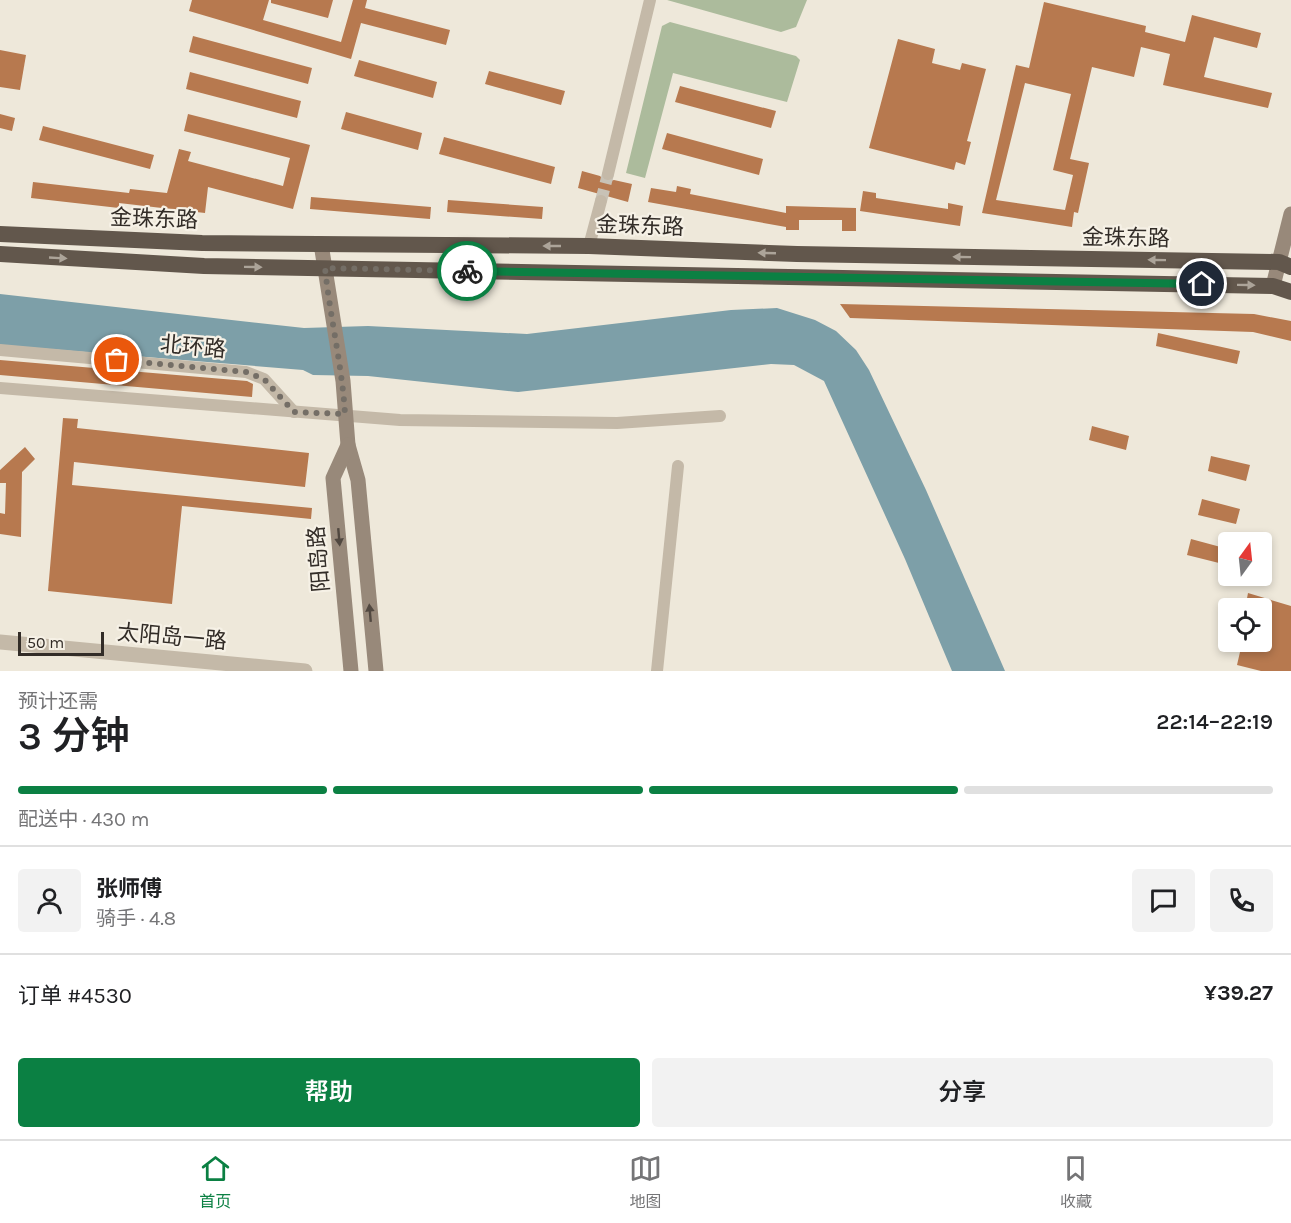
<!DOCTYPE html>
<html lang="zh">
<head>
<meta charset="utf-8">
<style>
	body { margin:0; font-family:Karla,"Noto Sans SC",sans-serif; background:#f2f2f2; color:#202124; height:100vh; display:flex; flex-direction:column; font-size:22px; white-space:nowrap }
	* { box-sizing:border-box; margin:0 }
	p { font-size:20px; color:#757577 }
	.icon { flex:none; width:33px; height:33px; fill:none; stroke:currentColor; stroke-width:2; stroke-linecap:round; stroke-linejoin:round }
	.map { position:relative; height:671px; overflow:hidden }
	.panel { display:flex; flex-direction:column; background:#fff; flex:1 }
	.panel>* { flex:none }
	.needle { width:39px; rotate:15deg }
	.buttons { position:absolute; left:1218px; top:532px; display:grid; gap:12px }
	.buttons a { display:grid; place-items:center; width:54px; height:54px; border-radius:6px; background:#fff; box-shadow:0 3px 9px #0003; font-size:30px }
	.scale { position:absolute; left:18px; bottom:15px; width:86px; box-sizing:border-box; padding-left:6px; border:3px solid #322c27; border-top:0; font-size:16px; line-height:21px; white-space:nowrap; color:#322c27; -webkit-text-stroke:4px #f6f1e6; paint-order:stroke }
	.pin { position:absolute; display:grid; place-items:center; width:51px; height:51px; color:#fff; margin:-26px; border:3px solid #fff; border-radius:50%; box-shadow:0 2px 6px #0007 }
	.courier { position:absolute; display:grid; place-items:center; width:60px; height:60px; margin:-30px; border:4px solid #0b8043; border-radius:50%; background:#fff; color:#222; box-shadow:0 2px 8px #0007 }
	.head em { font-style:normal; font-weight:600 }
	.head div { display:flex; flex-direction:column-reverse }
	.head { display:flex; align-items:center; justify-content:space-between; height:102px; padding:0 18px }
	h1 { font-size:39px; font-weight:600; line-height:45px }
	.bar { display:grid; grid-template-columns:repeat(4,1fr); gap:9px 6px; align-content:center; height:72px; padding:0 18px }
	.bar i { height:8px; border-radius:4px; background:#e0e0e0 }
	.bar .selected { background:#0b8043 }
	.bar p { grid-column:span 4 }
	.line { display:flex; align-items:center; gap:15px; padding:0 18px; border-top:2px solid #e0e0e0 }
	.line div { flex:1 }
	.round { display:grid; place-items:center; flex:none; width:63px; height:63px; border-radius:6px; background:#f2f2f2 }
	.primary-button { display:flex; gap:12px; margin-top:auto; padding:12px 18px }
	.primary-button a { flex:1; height:69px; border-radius:6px; background:#0b8043; color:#fff; font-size:24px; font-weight:600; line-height:69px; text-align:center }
	.primary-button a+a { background:#f2f2f2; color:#202124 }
	.tab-bar { display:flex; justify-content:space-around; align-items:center; height:84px; border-top:2px solid #e0e0e0; background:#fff; font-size:16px; color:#757577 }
	.tab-bar a { display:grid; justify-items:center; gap:3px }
	.tab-bar .selected { color:#0b8043 }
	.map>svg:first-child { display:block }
</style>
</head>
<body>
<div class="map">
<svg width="1291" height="671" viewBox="0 0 1291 671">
	<rect width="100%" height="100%" fill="#eee8da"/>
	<g fill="#acbb9c">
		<path d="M667 0H807L796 27 781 32Z"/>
		<path d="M670 22 796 56 800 60 787 102 673 73 645 178 626 173 662 26Z"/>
	</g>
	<path fill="#7d9fa8" d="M0 294 304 328 368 326 527 334 731 310 777 308 815 320 836 331 856 350 869 370 926 490 1005 671H952L905 559 824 381 794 365 771 364 518 392 368 376 313 375 303 370 0 345Z"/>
	<g fill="#b7794f" fill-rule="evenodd">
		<path d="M192 0H269L263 20 341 42 353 0H367L365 8 450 30 446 45 361 23 351 59 189 11Z"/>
		<path d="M271 0H333L328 18 271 3Z"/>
		<path d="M1044 2 1146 26 1145 32 1185 42 1192 15 1261 33 1257 48 1214 37 1204 77 1272 93 1268 108 1163 85 1170 54 1141 47 1134 77 1092 67 1070 159 1089 163 1078 213 1074 212 1072 227 982 213 1016 65 1029 68ZM1025 83 1071 94 1053 170 1073 175 1065 210 996 200Z"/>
		<path d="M193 36 312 68 308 84 189 52Z"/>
		<path d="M898 39 935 49 932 63 960 70 962 63 986 69 967 141 971 142 965 165 956 162 954 170 869 148Z"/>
		<path d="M0 50 26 55 20 90 0 87Z"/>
		<path d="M359 60 437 82 433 98 354 76Z"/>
		<path d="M489 71 565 91 561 105 485 84Z"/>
		<path d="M190 72 301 101 297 118 186 89Z"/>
		<path d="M680 86 776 111 771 128 675 102Z"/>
		<path d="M346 112 422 133 418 150 341 129Z"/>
		<path d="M0 114 15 118 12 131 0 128Z"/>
		<path d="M188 114 310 145 293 209 208 187 205 213 119 203V208L31 198 33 182 129 193 130 189 167 193 179 149 191 152 188 161 283 186 290 158 184 131Z"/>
		<path d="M43 126 154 155 150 169 39 140Z"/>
		<path d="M667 133 763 159 759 175 662 149Z"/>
		<path d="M444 137 555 167 551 184 439 154Z"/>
		<path d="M582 171 600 176 606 182 614 180 632 184 628 202 578 188Z"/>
		<path d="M677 186 691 189 690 194 786 213V206L856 208V231H842V220H799V230H786V227L648 202 651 188 676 192Z"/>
		<path d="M863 191 876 193V198L948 209V203L963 206 960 226 860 211Z"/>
		<path d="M311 197 431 207 430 219 310 209Z"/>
		<path d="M448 200 543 207 542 219 447 212Z"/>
		<path d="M840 304 1254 314 1291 321V341L1253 332 850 318Z"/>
		<path d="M1158 333 1240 351 1237 364 1156 346Z"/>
		<path d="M0 360 247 381 253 384 252 397 0 375Z"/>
		<path d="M63 418 78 419 77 428 309 453 305 487 74 462 72 485 312 508 311 519 182 506 172 604 48 591Z"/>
		<path d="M1092 426 1129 436 1126 450 1089 440Z"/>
		<path d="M25 447 35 459 22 472 21 537 0 534V513L5 514 6 483H0V470Z"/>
		<path d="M1211 456 1250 465 1246 481 1208 471Z"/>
		<path d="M1202 499 1240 509 1236 524 1198 515Z"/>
		<path d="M1191 539 1228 549 1227 565 1187 555Z"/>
		<path d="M1248 593 1291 606V671H1261L1237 665 1240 652 1235 650 1237 642H1262V609H1245Z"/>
	</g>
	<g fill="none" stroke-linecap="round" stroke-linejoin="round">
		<path stroke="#c8c2b6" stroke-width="12" stroke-dasharray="12 6" stroke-linecap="butt" d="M601 201 608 174"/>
		<g stroke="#c4b9a8" stroke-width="12">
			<path d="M608 174 650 0"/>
			<path d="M589 246 601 201"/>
			<path d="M0 350 246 372 264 379 294 412"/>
			<path d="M0 388 400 420 617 423 720 416"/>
			<path d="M657 671 678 466"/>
		</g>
		<path stroke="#c4b9a8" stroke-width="15" d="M0 642 305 671"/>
		<g stroke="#98897a" stroke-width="15">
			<path d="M321 244 343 381 348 445 358 480 376 671"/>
			<path d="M1273 286 1291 214"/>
			<path d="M348 445 333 478 351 671"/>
		</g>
		<g stroke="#62574c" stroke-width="16">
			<path d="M0 234 202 243 589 246 797 254 1279 262 1291 267"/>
			<path d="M0 254 204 266 1273 286 1291 292"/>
		</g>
	</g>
	<defs><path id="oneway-solid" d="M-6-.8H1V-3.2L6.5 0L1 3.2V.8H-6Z" transform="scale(1.5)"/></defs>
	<g fill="#aca499">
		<use href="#oneway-solid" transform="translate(552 246) rotate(-180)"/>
		<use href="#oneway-solid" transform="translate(767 253) rotate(-178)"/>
		<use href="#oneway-solid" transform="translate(962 257) rotate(-179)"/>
		<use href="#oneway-solid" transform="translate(58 258) rotate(3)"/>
		<use href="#oneway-solid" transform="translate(1157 260) rotate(-179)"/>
		<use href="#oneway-solid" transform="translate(253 267) rotate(1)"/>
		<use href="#oneway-solid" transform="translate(1246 285) rotate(1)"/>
	</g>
	<g fill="#514840">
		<use href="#oneway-solid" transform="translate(339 537) rotate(85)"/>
		<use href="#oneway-solid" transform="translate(370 613) rotate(-95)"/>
	</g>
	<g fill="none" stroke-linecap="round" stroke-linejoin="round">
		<path stroke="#746e66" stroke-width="6" stroke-dasharray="0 10.8" d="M117 360 246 372 264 379 294 412 345 414C342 365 330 317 325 268L467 271"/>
		<path stroke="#0b8043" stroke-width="8" d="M467 271 1202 284"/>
	</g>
	<g text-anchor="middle" stroke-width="4.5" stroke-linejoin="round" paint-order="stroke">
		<g font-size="22" fill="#322c27" stroke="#f6f1e6">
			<text transform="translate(154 218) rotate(2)" y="8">金珠东路</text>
			<text transform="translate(640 225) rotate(2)" y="8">金珠东路</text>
			<text transform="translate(1126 237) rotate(1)" y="8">金珠东路</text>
			<text transform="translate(193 346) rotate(5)" y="8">北环路</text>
			<text transform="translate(318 559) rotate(-95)" y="8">阳岛路</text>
			<text transform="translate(172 636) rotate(5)" y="8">太阳岛一路</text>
		</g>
	</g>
</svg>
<div class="buttons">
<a><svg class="needle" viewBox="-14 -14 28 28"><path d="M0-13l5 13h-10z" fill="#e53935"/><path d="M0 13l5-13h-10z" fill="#757577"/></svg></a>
<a><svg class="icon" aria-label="locate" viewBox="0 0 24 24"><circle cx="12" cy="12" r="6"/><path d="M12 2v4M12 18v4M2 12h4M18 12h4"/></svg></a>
</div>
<div class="scale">50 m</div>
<div class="pin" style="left:117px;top:360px;background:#ea580c"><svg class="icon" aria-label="bag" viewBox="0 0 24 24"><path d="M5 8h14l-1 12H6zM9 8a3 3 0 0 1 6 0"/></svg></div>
<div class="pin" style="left:1202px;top:284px;background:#1f2937"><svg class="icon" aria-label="home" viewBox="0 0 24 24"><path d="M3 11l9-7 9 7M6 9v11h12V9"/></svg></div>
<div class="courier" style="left:467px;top:271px"><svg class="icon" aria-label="bike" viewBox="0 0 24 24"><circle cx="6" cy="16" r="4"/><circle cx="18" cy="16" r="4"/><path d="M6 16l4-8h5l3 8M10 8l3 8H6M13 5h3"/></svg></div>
</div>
<section class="panel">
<div class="head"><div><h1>3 分钟</h1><p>预计还需</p></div><em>22:14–22:19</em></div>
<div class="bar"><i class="selected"></i><i class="selected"></i><i class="selected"></i><i></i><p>配送中 · 430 m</p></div>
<div class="line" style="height:108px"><a class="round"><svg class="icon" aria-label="person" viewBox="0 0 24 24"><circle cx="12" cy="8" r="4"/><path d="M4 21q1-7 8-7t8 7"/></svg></a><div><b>张师傅</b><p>骑手 · 4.8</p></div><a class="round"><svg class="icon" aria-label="chat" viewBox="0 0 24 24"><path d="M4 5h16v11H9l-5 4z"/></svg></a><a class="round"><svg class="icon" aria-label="phone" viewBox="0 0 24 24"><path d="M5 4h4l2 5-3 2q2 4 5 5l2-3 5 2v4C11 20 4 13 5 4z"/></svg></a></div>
<div class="line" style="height:78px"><div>订单 #4530</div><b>¥39.27</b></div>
<div class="primary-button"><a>帮助</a><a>分享</a></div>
</section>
<nav class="tab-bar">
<a class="selected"><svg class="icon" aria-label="home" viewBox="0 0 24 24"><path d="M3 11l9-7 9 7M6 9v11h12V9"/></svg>首页</a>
<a><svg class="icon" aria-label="map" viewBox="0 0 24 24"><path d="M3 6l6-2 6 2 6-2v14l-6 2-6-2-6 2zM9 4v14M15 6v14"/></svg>地图</a>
<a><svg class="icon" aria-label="saved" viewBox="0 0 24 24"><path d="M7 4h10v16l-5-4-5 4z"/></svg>收藏</a>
</nav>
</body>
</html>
